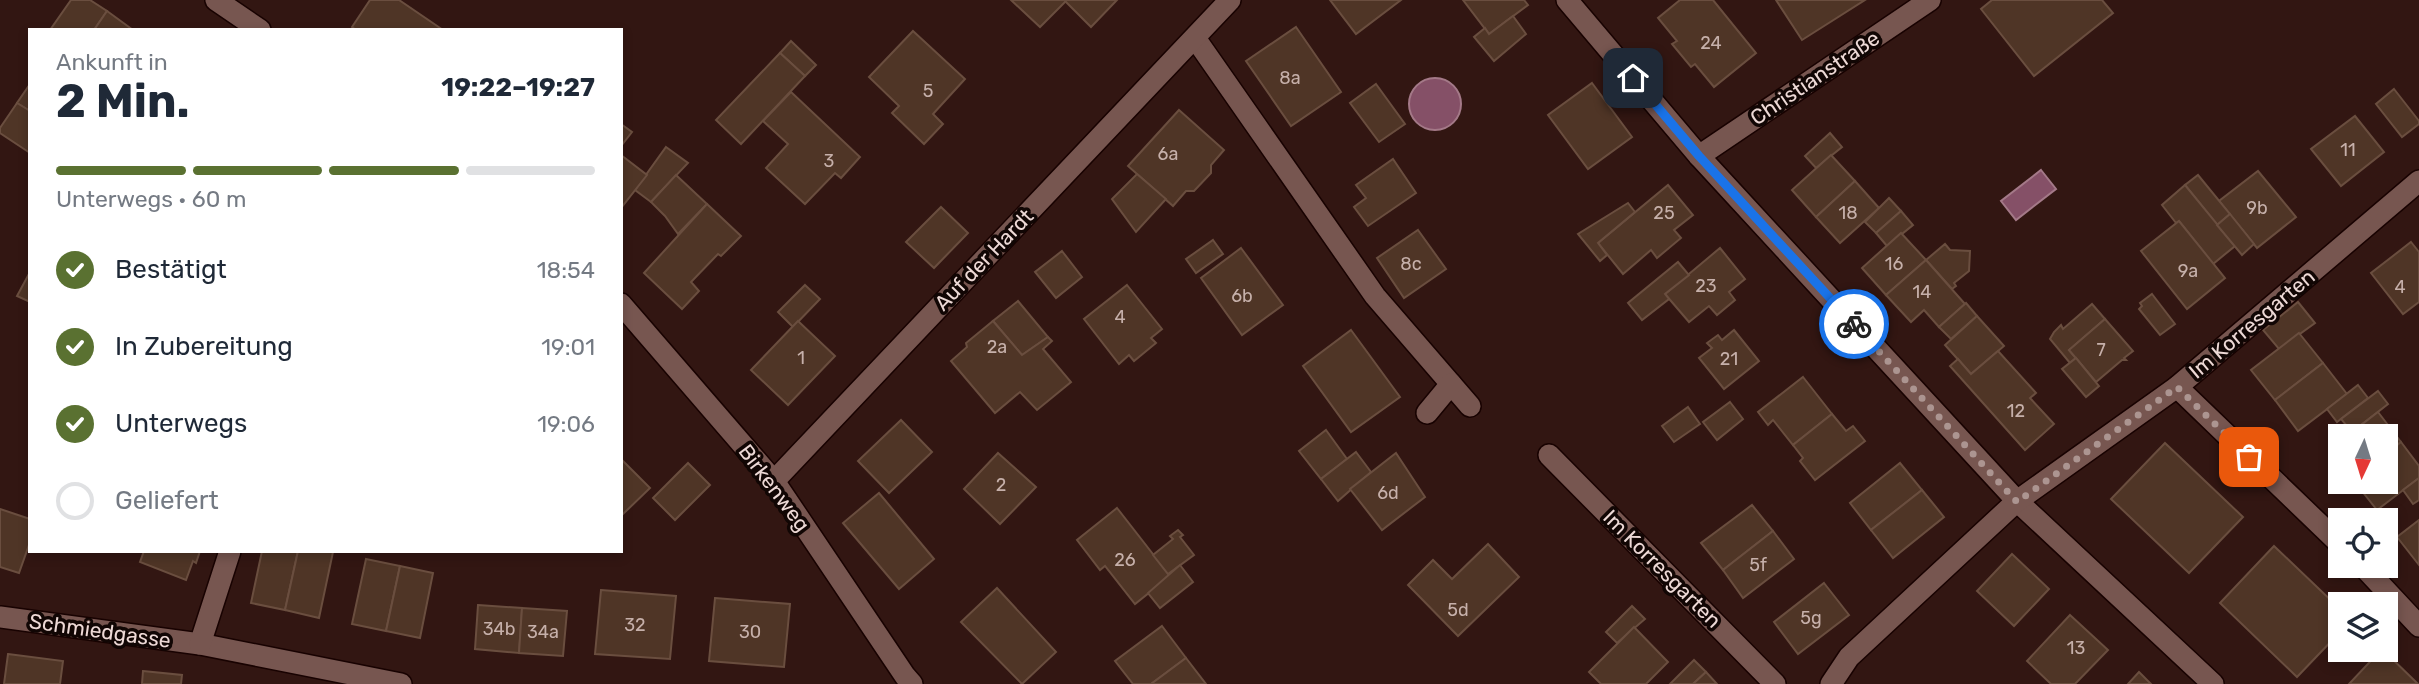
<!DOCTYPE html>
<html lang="de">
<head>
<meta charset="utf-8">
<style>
	body { margin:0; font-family:Rubik,sans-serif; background:#f2f2f3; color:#1f2937; height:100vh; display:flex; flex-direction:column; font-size:26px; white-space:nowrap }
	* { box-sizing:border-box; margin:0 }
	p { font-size:23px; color:#747a83 }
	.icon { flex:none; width:38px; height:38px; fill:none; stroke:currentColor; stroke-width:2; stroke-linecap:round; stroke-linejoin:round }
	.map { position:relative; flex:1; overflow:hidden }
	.drawer { position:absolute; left:28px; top:28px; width:595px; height:525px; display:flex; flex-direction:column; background:#fff; border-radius:0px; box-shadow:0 4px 10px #0003 }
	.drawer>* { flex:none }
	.needle { width:46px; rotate:184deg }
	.controls { position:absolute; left:2328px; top:424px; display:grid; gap:14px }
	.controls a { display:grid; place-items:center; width:70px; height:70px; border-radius:0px; background:#fff; box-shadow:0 4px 10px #0003; font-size:35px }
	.pin { position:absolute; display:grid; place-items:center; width:60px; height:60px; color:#fff; margin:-30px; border-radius:14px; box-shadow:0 4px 10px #0006 }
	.courier { position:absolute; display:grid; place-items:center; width:70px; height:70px; margin:-35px; border:5px solid #1a73e8; border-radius:50%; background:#fff; color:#222; box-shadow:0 2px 9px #0007 }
	.headline em { font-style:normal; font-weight:700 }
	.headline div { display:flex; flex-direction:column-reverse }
	.headline { display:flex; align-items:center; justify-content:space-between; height:119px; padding:0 28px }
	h1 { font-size:46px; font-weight:700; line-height:52px }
	.bar { display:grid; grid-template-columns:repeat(4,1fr); gap:10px 7px; align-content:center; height:84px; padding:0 28px }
	.bar i { height:9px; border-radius:5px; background:#e0e1e3 }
	.bar .selected { background:#5a7131 }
	.bar p { grid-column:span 4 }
	ol { padding:0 28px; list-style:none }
	li { display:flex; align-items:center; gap:21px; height:77px }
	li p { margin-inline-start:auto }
	li .icon { padding:7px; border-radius:50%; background:#5a7131; color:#fff; stroke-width:4 }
	li:last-child { color:#747a83 }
	li i { width:38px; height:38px; border:4px solid #e0e1e3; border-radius:50% }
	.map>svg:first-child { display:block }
</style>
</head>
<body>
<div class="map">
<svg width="2419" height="684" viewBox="0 0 2419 684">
	<rect width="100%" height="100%" fill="#321612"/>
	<g fill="#855067" stroke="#a47988" stroke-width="2">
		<circle cx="1435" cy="104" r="26"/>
		<path d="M2041 170 2056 189 2016 220 2001 201Z"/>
	</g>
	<g fill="#4f3526" stroke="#6a4e3f" stroke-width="2">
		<path d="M71 0H90L107 11 94 30H50Z"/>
		<path d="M370 0H399L443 30H356L352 27Z"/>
		<path d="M1011 0H1067L1040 27Z"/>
		<path d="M1067 0H1117L1091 27 1065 1Z"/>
		<path d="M1330 0H1401L1356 34Z"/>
		<path d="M1463 0H1524L1528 5 1489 34Z"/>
		<path d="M1680 0H1713L1756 53 1714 87 1695 64 1691 67 1672 44 1677 41 1658 18Z"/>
		<path d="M1776 0H1865L1802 40Z"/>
		<path d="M1992 0H2102L2113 13 2034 76 1981 9Z"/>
		<path d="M107 11 133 30H94Z"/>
		<path d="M1513 16 1526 34 1494 61 1474 37 1485 28 1489 34Z"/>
		<path d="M1296 27 1341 92 1291 126 1246 61Z"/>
		<path d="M913 31 965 79 933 114 943 124 924 144 892 113 899 106 869 77Z"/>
		<path d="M791 41 816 65 805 76 780 53Z"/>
		<path d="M780 53 805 76 741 144 716 120Z"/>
		<path d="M1592 83 1632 137 1588 169 1548 115Z"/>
		<path d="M30 84V111L17 103Z"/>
		<path d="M1376 84 1405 124 1379 142 1350 103Z"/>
		<path d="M2394 89 2419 121V124L2402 137 2376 104Z"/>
		<path d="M791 92 860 157 841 178 835 173 805 204 766 168 788 144 763 121Z"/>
		<path d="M17 103 30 111V153L0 133V128Z"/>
		<path d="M1179 110 1224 150 1211 165V173L1194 191H1186L1173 206 1128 166Z"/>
		<path d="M2355 116 2384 152 2341 186 2311 149Z"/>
		<path d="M621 124 632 132 621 146Z"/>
		<path d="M1830 133 1842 147 1816 168 1805 156Z"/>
		<path d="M666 147 688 163 651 202 635 190Z"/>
		<path d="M621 155 647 175 621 208Z"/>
		<path d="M1831 155 1855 181 1816 217 1792 190Z"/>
		<path d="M1393 159 1416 193 1368 226 1354 207 1366 198 1356 185Z"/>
		<path d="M2258 171 2296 217 2257 248 2219 201Z"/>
		<path d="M1137 174 1166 199 1136 232 1112 199Z"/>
		<path d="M676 175 707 204 678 234 665 216 651 202Z"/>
		<path d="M2198 175 2230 214 2217 225 2185 185Z"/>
		<path d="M1855 181 1879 208 1840 243 1816 217Z"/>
		<path d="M1668 185 1693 215 1674 230 1681 238 1657 258 1651 250 1623 274 1598 243Z"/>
		<path d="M2185 185 2235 246 2213 264 2179 221 2176 223 2162 205Z"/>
		<path d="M1889 198 1901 211 1876 233 1865 222Z"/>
		<path d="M1628 203 1635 212 1598 243 1607 255 1600 261 1578 234Z"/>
		<path d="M707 204 741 236 721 256 718 254 691 282 699 291 682 309 644 273Z"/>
		<path d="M941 207 968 233 934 268 906 242Z"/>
		<path d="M1901 211 1913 225 1887 246 1876 233Z"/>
		<path d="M2230 214 2254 244 2242 255 2217 225Z"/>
		<path d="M2179 221 2225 278 2187 309 2141 251Z"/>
		<path d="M1418 230 1446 269 1404 298 1377 258Z"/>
		<path d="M1901 233 1926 260 1886 295 1862 268Z"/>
		<path d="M1213 240 1223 254 1196 273 1186 259Z"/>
		<path d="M2411 242 2419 252V302L2403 314 2371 273Z"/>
		<path d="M1945 244 1950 250 1970 251 1969 271 1954 283 1956 286 1952 289 1926 260Z"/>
		<path d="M1241 248 1283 305 1242 335 1201 278Z"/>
		<path d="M1720 248 1745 279 1729 292 1735 300 1717 315 1709 306 1689 322 1665 294Z"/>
		<path d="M1062 251 1082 277 1056 298 1035 272Z"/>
		<path d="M1926 260 1965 304 1939 327 1924 310 1911 322 1886 295Z"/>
		<path d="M1678 262 1689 275 1665 294 1669 299 1642 320 1628 303Z"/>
		<path d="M30 272V302L17 296Z"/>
		<path d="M805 285 820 299 793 327 778 312Z"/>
		<path d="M1127 285 1162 329 1151 338 1156 343 1134 361 1129 355 1119 364 1084 319Z"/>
		<path d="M2152 294 2175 324 2160 335 2139 309 2142 306 2140 303Z"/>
		<path d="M1018 301 1048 337 1022 355 993 321Z"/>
		<path d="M2298 302 2315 323 2279 349 2263 330Z"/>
		<path d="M1966 303 1977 316 1951 339 1939 327Z"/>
		<path d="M2092 304 2105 319 2069 350 2076 358 2070 363 2050 339 2054 332 2061 325 2063 329Z"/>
		<path d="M1977 316 2004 346 1971 374 1945 345Z"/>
		<path d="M2105 319 2133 351 2124 358 2126 360H2122L2096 382 2069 350Z"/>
		<path d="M798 321 835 356 788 405 751 370Z"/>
		<path d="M993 321 1022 355 1048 337 1052 341 1043 349 1071 382 1037 410 1020 392 995 413 951 361 967 347 966 343Z"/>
		<path d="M1351 330 1400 397 1351 432 1303 366Z"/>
		<path d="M1734 330 1759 361 1724 389 1699 358 1712 348 1707 343 1718 335 1722 340Z"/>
		<path d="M2299 333 2323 363 2275 400 2251 370Z"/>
		<path d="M1998 351 2036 393 2030 398 2054 424 2025 450 1950 366 1958 359 1971 374Z"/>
		<path d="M2076 358 2099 386 2086 397 2062 369Z"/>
		<path d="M2323 363 2347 394 2298 431 2275 400Z"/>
		<path d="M1803 377 1832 414 1793 445 1773 420 1768 425 1758 412Z"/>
		<path d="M2358 385 2368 398 2337 422 2327 409Z"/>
		<path d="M2378 391 2388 404 2352 432 2341 419Z"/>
		<path d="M1730 402 1743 419 1717 440 1703 422Z"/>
		<path d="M1688 407 1700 424 1674 442 1662 426Z"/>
		<path d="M2378 412 2401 442 2385 455V436H2347Z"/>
		<path d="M1832 414 1846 431 1853 426 1865 441 1815 480 1800 461 1803 458 1793 445Z"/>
		<path d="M901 420 932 452 889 493 858 461Z"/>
		<path d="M1326 430 1347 459 1321 479 1299 451Z"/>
		<path d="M2340 441V462L2330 449Z"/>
		<path d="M2401 442 2419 466V478L2377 510 2354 481H2385V455Z"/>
		<path d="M2165 443 2243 517 2189 573 2111 499Z"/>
		<path d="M1356 452 1371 472 1338 501 1321 479Z"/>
		<path d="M998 453 1036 487 1000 524 964 489Z"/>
		<path d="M1396 453 1425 497 1382 530 1350 489Z"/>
		<path d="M621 459 650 488 621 516Z"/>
		<path d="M688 463 710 485 675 520 653 498Z"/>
		<path d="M1900 463 1922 490 1871 530 1850 503Z"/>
		<path d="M2419 478V500L2413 504 2403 490Z"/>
		<path d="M1922 490 1944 517 1893 558 1871 530Z"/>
		<path d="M879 493 934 559 899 589 843 523Z"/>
		<path d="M1752 505 1773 531 1723 570 1701 543Z"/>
		<path d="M1117 508 1170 576 1135 604 1105 566 1100 570 1077 540Z"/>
		<path d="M0 509 30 519V542L19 573 0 567Z"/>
		<path d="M2419 520V565L2397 537Z"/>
		<path d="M1178 530 1183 535 1180 537 1194 555 1168 574 1153 555 1173 539 1170 536Z"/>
		<path d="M1773 531 1794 559 1743 598 1723 570Z"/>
		<path d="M1488 544 1519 577 1458 636 1408 585 1433 560 1452 579Z"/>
		<path d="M2274 546 2340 609V632L2297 677 2220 603Z"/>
		<path d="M144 551H200L196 563 193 561 186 580 140 562Z"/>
		<path d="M262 551H298L285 610 251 603Z"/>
		<path d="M298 551 333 552 319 618 285 610Z"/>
		<path d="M2012 554 2049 589 2014 626 1977 591Z"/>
		<path d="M366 559 400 566 386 631 352 624Z"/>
		<path d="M1180 565 1193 582 1160 608 1148 593Z"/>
		<path d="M400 566 433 573 420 638 386 631Z"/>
		<path d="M1824 583 1849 615 1798 654 1774 622Z"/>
		<path d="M997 588 1056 652 1022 684 961 622Z"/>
		<path d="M601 590 676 596 670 659 595 654Z"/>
		<path d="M715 598 790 604 784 667 709 661Z"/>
		<path d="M478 605 522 608 519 653 475 649Z"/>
		<path d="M1632 606 1645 619 1617 643 1606 632Z"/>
		<path d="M522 608 567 611 563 656 519 653Z"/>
		<path d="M2070 615 2108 650 2075 684H2051L2027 661Z"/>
		<path d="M1162 626 1186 658 1151 684H1133L1115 661Z"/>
		<path d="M1634 627 1668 662 1646 684H1601L1589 672Z"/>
		<path d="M2382 649 2418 684H2349Z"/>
		<path d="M8 654 63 661 60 684H4Z"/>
		<path d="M1186 658 1206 684H1151Z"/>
		<path d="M1694 660 1706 672 1693 684H1670Z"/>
		<path d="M143 671 182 675 181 684H142Z"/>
		<path d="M1706 672 1717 684H1693Z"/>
		<path d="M2139 672 2151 684H2128Z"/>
	</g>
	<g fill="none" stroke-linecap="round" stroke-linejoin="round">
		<g stroke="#180201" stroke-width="24">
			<g id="minor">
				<path d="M216 0 260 30"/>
				<path d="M1567 0 1699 156 2017 501 2213 684"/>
				<path d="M1195 38 1375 296 1470 406"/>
				<path d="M1699 156 1930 0"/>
				<path d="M621 304 774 481 905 676 912 684"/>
				<path d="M2177 387 2340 544"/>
				<path d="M1427 413 1451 384"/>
				<path d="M1549 455 1775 684"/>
				<path d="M774 481 1230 0"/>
				<path d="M2362 565 2419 626"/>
				<path d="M0 617 200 644 401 684"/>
				<path d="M200 644 230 551"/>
				<path d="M1831 684 1849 657 2017 501 2177 387 2419 181"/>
			</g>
		</g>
		<use href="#minor" stroke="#775650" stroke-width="21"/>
	</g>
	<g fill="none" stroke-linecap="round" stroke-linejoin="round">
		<path stroke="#ac9591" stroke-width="7" stroke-dasharray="0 12.6" d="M1854 324 2017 502 2177 387 2249 457"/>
		<path stroke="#1a73e8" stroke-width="9" d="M1633 78 1699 156 1854 324"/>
	</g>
	<g text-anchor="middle" stroke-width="7" stroke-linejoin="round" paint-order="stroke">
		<g font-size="18" fill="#c6b0aa">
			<text x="1711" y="49">24</text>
			<text x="1290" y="84">8a</text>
			<text x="928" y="97">5</text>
			<text x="2348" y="156">11</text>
			<text x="1168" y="160">6a</text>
			<text x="829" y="167">3</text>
			<text x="2257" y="214">9b</text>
			<text x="1664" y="219">25</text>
			<text x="1848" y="219">18</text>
			<text x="1411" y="270">8c</text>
			<text x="1894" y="270">16</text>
			<text x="2188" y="277">9a</text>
			<text x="1706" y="292">23</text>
			<text x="2400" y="293">4</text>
			<text x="1922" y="298">14</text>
			<text x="1242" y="302">6b</text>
			<text x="1120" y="323">4</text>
			<text x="997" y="353">2a</text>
			<text x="2101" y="356">7</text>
			<text x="801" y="364">1</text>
			<text x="1729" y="365">21</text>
			<text x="2016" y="417">12</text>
			<text x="1001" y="491">2</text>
			<text x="1388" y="499">6d</text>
			<text x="1125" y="566">26</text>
			<text x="1758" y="571">5f</text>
			<text x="1458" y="616">5d</text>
			<text x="1811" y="624">5g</text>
			<text x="635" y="631">32</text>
			<text x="499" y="635">34b</text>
			<text x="543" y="638">34a</text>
			<text x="750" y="638">30</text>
			<text x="2076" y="654">13</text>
		</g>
		<g font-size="21" fill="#edd9d6" stroke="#110604">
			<text transform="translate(1815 78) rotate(-34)" y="7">Christianstraße</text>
			<text transform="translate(984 260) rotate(-46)" y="7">Auf der Hardt</text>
			<text transform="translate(2252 324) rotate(-40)" y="7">Im Korresgarten</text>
			<text transform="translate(774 488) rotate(53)" y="7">Birkenweg</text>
			<text transform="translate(1662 569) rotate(45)" y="7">Im Korresgarten</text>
			<text transform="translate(100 631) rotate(8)" y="7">Schmiedgasse</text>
		</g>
	</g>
</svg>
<div class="controls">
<a><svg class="needle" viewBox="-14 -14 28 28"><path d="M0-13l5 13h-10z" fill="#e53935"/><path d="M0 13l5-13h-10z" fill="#747a83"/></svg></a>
<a><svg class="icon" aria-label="locate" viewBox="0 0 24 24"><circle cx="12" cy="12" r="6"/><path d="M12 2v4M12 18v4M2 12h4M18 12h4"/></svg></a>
<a><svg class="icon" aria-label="layers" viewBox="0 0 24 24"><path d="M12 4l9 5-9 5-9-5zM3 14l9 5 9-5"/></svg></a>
</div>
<div class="pin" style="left:2249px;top:457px;background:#ea580c"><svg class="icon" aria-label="bag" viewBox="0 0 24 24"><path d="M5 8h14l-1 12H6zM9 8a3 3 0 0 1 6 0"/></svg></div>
<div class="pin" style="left:1633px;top:78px;background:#1f2937"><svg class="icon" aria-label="home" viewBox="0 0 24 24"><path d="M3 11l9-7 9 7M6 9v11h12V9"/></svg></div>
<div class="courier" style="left:1854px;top:324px"><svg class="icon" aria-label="bike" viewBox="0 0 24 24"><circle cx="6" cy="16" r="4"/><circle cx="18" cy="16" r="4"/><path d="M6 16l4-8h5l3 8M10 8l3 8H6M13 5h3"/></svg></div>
<section class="drawer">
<div class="headline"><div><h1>2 Min.</h1><p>Ankunft in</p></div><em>19:22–19:27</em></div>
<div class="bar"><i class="selected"></i><i class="selected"></i><i class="selected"></i><i></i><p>Unterwegs · 60 m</p></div>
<ol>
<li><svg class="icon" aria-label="check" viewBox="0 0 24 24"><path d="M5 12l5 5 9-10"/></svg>Bestätigt<p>18:54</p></li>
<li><svg class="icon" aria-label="check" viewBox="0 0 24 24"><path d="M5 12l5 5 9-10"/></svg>In Zubereitung<p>19:01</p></li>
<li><svg class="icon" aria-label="check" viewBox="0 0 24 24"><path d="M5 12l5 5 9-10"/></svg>Unterwegs<p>19:06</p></li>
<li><i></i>Geliefert</li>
</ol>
</section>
</div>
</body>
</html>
